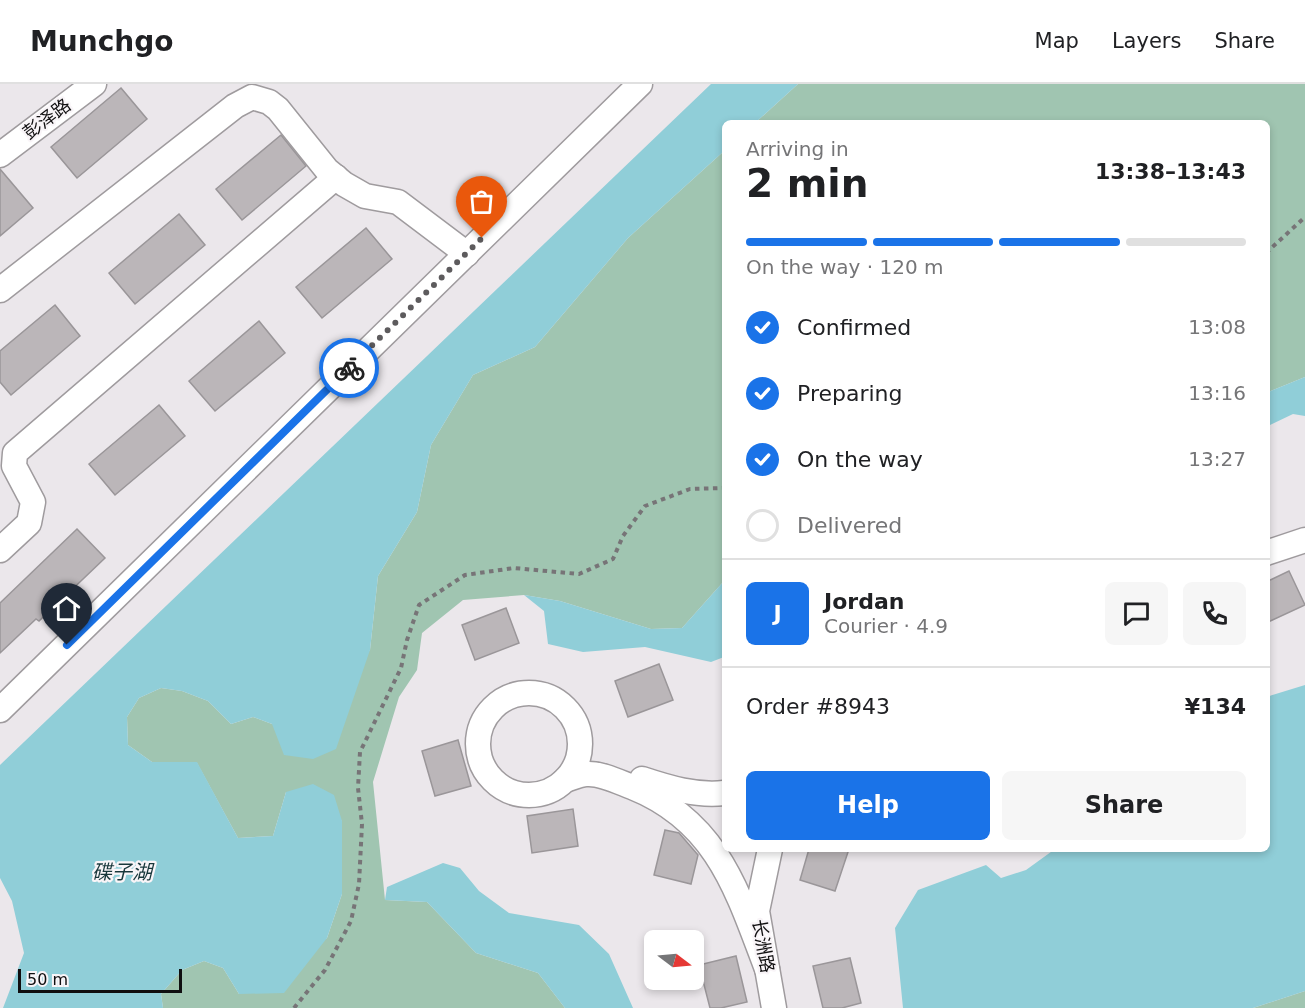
<!DOCTYPE html>
<html lang="en">
<head>
<meta charset="utf-8">
<style>
	body { margin:0; font-family:"DejaVu Sans","Noto Sans SC",sans-serif; background:#f6f6f6; color:#202124; height:100vh; display:flex; flex-direction:column; font-size:22px; white-space:nowrap }
	* { box-sizing:border-box; margin:0 }
	p { font-size:20px; color:#757577 }
	.icon { flex:none; width:33px; height:33px; fill:none; stroke:currentColor; stroke-width:2; stroke-linecap:round; stroke-linejoin:round }
	.map { position:relative; flex:1; overflow:hidden }
	.details { position:absolute; left:722px; top:36px; width:548px; height:732px; display:flex; flex-direction:column; background:#fff; border-radius:9px; box-shadow:0 3px 9px #0003 }
	.details>* { flex:none }
	.needle { width:39px; rotate:106deg }
	.controls { position:absolute; left:644px; top:846px; display:grid; gap:12px }
	.controls a { display:grid; place-items:center; width:60px; height:60px; border-radius:9px; background:#fff; box-shadow:0 3px 9px #0003; font-size:30px }
	.scale { position:absolute; left:18px; bottom:15px; width:164px; box-sizing:border-box; padding-left:6px; border:3px solid #100f10; border-top:0; font-size:16px; line-height:21px; white-space:nowrap; color:#100f10; -webkit-text-stroke:4px #f9f5f8; paint-order:stroke }
	.pin { position:absolute; display:grid; place-items:center; width:51px; height:51px; color:#fff; margin:-62px -26px; border-radius:50% 50% 50% 0; rotate:-45deg; box-shadow:0 0 6px #0007 }
	.pin .icon { rotate:45deg }
	.courier { position:absolute; display:grid; place-items:center; width:60px; height:60px; margin:-30px; border:4px solid #1a73e8; border-radius:50%; background:#fff; color:#222; box-shadow:0 2px 8px #0007 }
	.overview em { font-style:normal; font-weight:700 }
	.overview div { display:flex; flex-direction:column-reverse }
	.overview { display:flex; align-items:center; justify-content:space-between; height:102px; padding:0 24px }
	h1 { font-size:39px; font-weight:700; line-height:45px }
	.bar { display:grid; grid-template-columns:repeat(4,1fr); gap:9px 6px; align-content:center; height:72px; padding:0 24px }
	.bar i { height:8px; border-radius:4px; background:#e0e0e0 }
	.bar .selected { background:#1a73e8 }
	.bar p { grid-column:span 4 }
	.line { display:flex; align-items:center; gap:15px; padding:0 24px; border-top:2px solid #e0e0e0 }
	.line div { flex:1 }
	.round { display:grid; place-items:center; flex:none; width:63px; height:63px; border-radius:9px; background:#f6f6f6 }
	ol { padding:0 24px; list-style:none }
	li { display:flex; align-items:center; gap:18px; height:66px }
	li p { margin-inline-start:auto }
	li .icon { padding:6px; border-radius:50%; background:#1a73e8; color:#fff; stroke-width:4 }
	li:last-child { color:#757577 }
	li i { width:33px; height:33px; border:3px solid #e0e0e0; border-radius:50% }
	.cta { display:flex; gap:12px; margin-top:auto; padding:12px 24px }
	.cta a { flex:1; height:69px; border-radius:9px; background:#1a73e8; color:#fff; font-size:24px; font-weight:700; line-height:69px; text-align:center }
	.cta a+a { background:#f6f6f6; color:#202124 }
	header { display:flex; align-items:center; gap:36px; box-sizing:border-box; height:84px; padding:0 30px; background:#fff; border-bottom:2px solid #e0e0e0 }
	header strong { font-size:28px }
	nav { display:flex; gap:33px; margin-inline-start:auto; font-size:21px }
	.map>svg:first-child { display:block }
</style>
</head>
<body>
<header>
<strong>Munchgo</strong>
<nav><a>Map</a><a>Layers</a><a>Share</a></nav>
</header>
<div class="map">
<svg width="1305" height="924" viewBox="0 0 1305 924">
	<rect width="100%" height="100%" fill="#ebe7eb"/>
	<g fill="#a0c5b1">
		<path d="M798 0H1305V293L1266 309V39H755Z"/>
		<path d="M724 67V497L682 544 651 545 560 517 524 511 463 516 422 549 417 586 399 613 373 698 385 816 427 818 476 869 538 889 565 924H163L161 910 182 886 204 877 223 884 239 910 327 854 342 810V737L286 708 273 752 238 754 197 679 152 678 128 661 127 633 139 614 161 604 182 607 208 617 231 640 253 633 272 640 370 566 378 492 417 428 431 361 473 291 535 263 628 154Z"/>
		<path d="M1305 907V924H1253Z"/>
	</g>
	<g fill="#90ced8">
		<path d="M711 0H798L755 39H724V67L628 154 535 263 473 291 431 361 417 428 378 492 370 566 336 665 313 675 284 671 272 640 253 633 231 640 208 617 182 607 161 604 139 614 127 633 128 661 152 678H197L238 754 273 752 286 708 313 700 334 711 342 737V810L327 854 284 909 239 910 223 884 204 877 182 886 161 910 163 924H3L24 869 12 817 0 794V681Z"/>
		<path d="M1305 293V332L1293 330 1266 343V309Z"/>
		<path d="M724 497V573L711 578 645 563 583 568 548 560 544 527 524 511 560 517 651 545 682 544Z"/>
		<path d="M1305 601V907L1253 924H903L895 844 918 806 986 781 1001 794 1026 786 1055 765H1266V613Z"/>
		<path d="M443 779 460 784 479 807 509 829 579 841 609 870 633 924H565L538 889 476 869 427 818 385 816 387 803Z"/>
	</g>
	<g fill="#bbb6b9" stroke="#9a9699" stroke-width="1.5">
		<path d="M121 4 147 35 77 94 51 63Z"/>
		<path d="M281 51 306 82 242 136 216 105Z"/>
		<path d="M0 85 33 124 0 152Z"/>
		<path d="M179 130 205 161 135 220 109 189Z"/>
		<path d="M366 144 392 175 322 234 296 203Z"/>
		<path d="M55 221 80 252 11 311 0 298V267Z"/>
		<path d="M259 237 285 269 215 327 189 297Z"/>
		<path d="M159 321 185 352 115 411 89 380Z"/>
		<path d="M77 445 105 474 39 537 36 535 0 569V519Z"/>
		<path d="M1289 487 1305 521 1266 539V498Z"/>
		<path d="M506 524 519 559 475 576 462 541Z"/>
		<path d="M659 580 673 616 628 633 615 597Z"/>
		<path d="M458 656 471 702 435 712 422 667Z"/>
		<path d="M573 725 578 762 532 769 527 732Z"/>
		<path d="M665 746 679 749 698 771 691 800 654 791Z"/>
		<path d="M809 765H849L835 807 800 796Z"/>
		<path d="M736 872 747 918 721 924H710L699 881Z"/>
		<path d="M850 874 861 919 842 924H823L813 882Z"/>
	</g>
	<g fill="none" stroke-linecap="round" stroke-linejoin="round">
		<g stroke="#9f9b9e" stroke-width="27">
			<g id="minor">
				<path d="M0 71 94 0"/>
				<path d="M0 206 235 22 252 13 269 18 278 25 327 86 344 100 365 112 398 118 467 170"/>
				<path d="M0 466 29 439 33 418 14 382 15 369 336 93"/>
				<path d="M1266 469 1305 456"/>
				<circle cx="529" cy="660" r="51"/>
				<path d="M0 626 640 0"/>
				<path d="M642 695C669 704 696 712 724 709"/>
				<path d="M565 696C572 694 580 690 587 690 601 689 619 698 632 703 717 737 737 806 767 885"/>
				<path d="M770 765 757 827 774 924"/>
			</g>
		</g>
		<g stroke="#777477" stroke-width="4" stroke-dasharray="4.5 4.5" stroke-linecap="butt">
			<path d="M1266 169 1305 133"/>
			<path d="M294 924 325 886 351 837 359 800 362 740 358 704 360 668 401 584 407 556 419 521 465 491 514 484 579 490 613 475 623 452 645 422 690 405 724 404"/>
		</g>
		<use href="#minor" stroke="#fff" stroke-width="24"/>
	</g>
	<g fill="none" stroke-linecap="round" stroke-linejoin="round">
		<path stroke="#5d5b5d" stroke-width="6" stroke-dasharray="0 10.8" d="M349 284 482 154"/>
		<path stroke="#1a73e8" stroke-width="8" d="M67 561 349 284"/>
	</g>
	<g text-anchor="middle" stroke-width="4.5" stroke-linejoin="round" paint-order="stroke">
		<g font-size="18" fill="#100f10" stroke="#f9f5f8">
			<text transform="translate(47 35) rotate(-37)" y="6">彭泽路</text>
			<text transform="translate(763 862) rotate(80)" y="6">长洲路</text>
		</g>
		<g font-size="20" font-style="italic" fill="#18373b" stroke="#f9f5f8">
			<text x="122" y="795">碟子湖</text>
		</g>
	</g>
</svg>
<div class="controls">
<a><svg class="needle" viewBox="-14 -14 28 28"><path d="M0-13l5 13h-10z" fill="#e53935"/><path d="M0 13l5-13h-10z" fill="#757577"/></svg></a>
</div>
<div class="scale">50 m</div>
<div class="pin" style="left:482px;top:154px;background:#ea580c"><svg class="icon" aria-label="bag" viewBox="0 0 24 24"><path d="M5 8h14l-1 12H6zM9 8a3 3 0 0 1 6 0"/></svg></div>
<div class="pin" style="left:67px;top:561px;background:#1f2937"><svg class="icon" aria-label="home" viewBox="0 0 24 24"><path d="M3 11l9-7 9 7M6 9v11h12V9"/></svg></div>
<div class="courier" style="left:349px;top:284px"><svg class="icon" aria-label="bike" viewBox="0 0 24 24"><circle cx="6" cy="16" r="4"/><circle cx="18" cy="16" r="4"/><path d="M6 16l4-8h5l3 8M10 8l3 8H6M13 5h3"/></svg></div>
<section class="details">
<div class="overview"><div><h1>2 min</h1><p>Arriving in</p></div><em>13:38–13:43</em></div>
<div class="bar"><i class="selected"></i><i class="selected"></i><i class="selected"></i><i></i><p>On the way · 120 m</p></div>
<ol>
<li><svg class="icon" aria-label="check" viewBox="0 0 24 24"><path d="M5 12l5 5 9-10"/></svg>Confirmed<p>13:08</p></li>
<li><svg class="icon" aria-label="check" viewBox="0 0 24 24"><path d="M5 12l5 5 9-10"/></svg>Preparing<p>13:16</p></li>
<li><svg class="icon" aria-label="check" viewBox="0 0 24 24"><path d="M5 12l5 5 9-10"/></svg>On the way<p>13:27</p></li>
<li><i></i>Delivered</li>
</ol>
<div class="line" style="height:108px"><b class="round" style="background:#1a73e8;color:#fff">J</b><div><b>Jordan</b><p>Courier · 4.9</p></div><a class="round"><svg class="icon" aria-label="chat" viewBox="0 0 24 24"><path d="M4 5h16v11H9l-5 4z"/></svg></a><a class="round"><svg class="icon" aria-label="phone" viewBox="0 0 24 24"><path d="M5 4h4l2 5-3 2q2 4 5 5l2-3 5 2v4C11 20 4 13 5 4z"/></svg></a></div>
<div class="line" style="height:78px"><div>Order #8943</div><b>¥134</b></div>
<div class="cta"><a>Help</a><a>Share</a></div>
</section>
</div>
</body>
</html>
